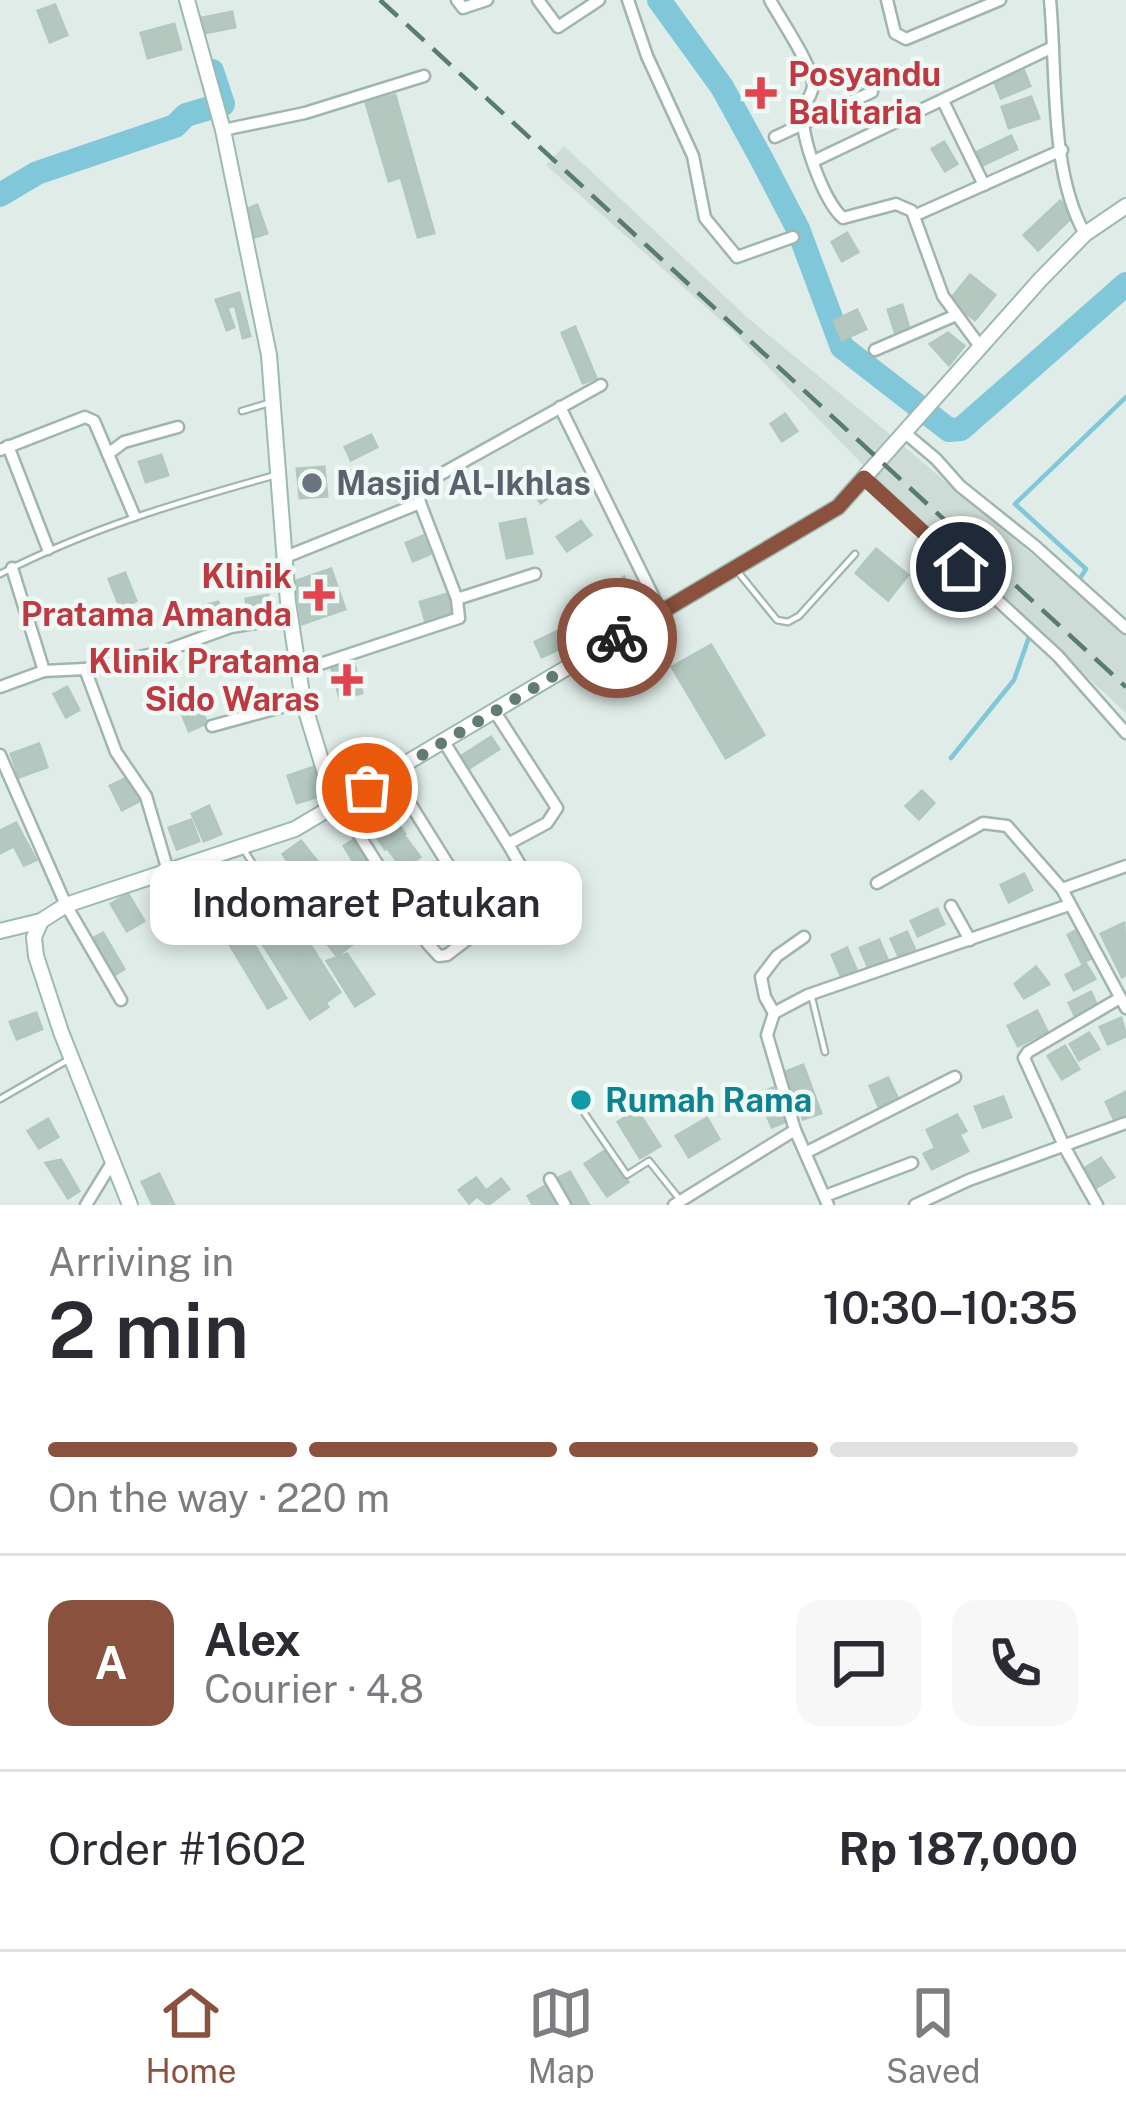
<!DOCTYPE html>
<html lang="en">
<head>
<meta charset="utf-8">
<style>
	body { margin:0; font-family:"Public Sans",sans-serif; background:#f7f7f7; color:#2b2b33; height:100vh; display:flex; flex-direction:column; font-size:45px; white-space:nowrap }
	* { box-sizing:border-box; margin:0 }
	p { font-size:39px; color:#7c7c81 }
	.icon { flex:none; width:66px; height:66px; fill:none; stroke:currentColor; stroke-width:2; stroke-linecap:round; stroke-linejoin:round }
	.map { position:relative; height:1205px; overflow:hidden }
	.panel { display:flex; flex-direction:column; background:#fff; flex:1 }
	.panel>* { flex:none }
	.pin { position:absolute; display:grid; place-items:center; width:102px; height:102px; color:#fff; margin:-51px; border:6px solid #fff; border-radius:50%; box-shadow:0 3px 12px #0007 }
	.courier { position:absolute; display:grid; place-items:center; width:120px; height:120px; margin:-60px; border:9px solid #8a513e; border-radius:50%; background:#fff; color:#222; box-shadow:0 3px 15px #0007 }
	.bubble { position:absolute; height:84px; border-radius:24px; background:#fff; box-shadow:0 6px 18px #0003; font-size:39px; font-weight:600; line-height:84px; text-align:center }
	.head em { font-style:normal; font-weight:600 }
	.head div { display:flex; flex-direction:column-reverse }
	.head { display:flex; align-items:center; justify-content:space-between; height:204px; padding:0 48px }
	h1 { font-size:78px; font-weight:600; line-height:90px }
	.bar { display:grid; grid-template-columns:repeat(4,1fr); gap:18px 12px; align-content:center; height:144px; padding:0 48px }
	.bar i { height:15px; border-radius:9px; background:#e1e1e2 }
	.bar .active { background:#8a513e }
	.bar p { grid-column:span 4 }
	.line { display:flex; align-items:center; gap:30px; padding:0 48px; border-top:3px solid #e1e1e2 }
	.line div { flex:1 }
	.round { display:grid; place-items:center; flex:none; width:126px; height:126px; border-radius:24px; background:#f7f7f7 }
	.menu { display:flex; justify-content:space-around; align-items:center; height:168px; border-top:3px solid #e1e1e2; background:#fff; font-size:33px; color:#7c7c81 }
	.menu a { display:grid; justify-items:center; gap:6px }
	.menu .active { color:#8a513e }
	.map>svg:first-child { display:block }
</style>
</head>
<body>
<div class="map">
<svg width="1126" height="1205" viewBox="0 0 1126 1205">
	<rect width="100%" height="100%" fill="#dfece7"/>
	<g fill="#cddcd6">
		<path d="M564 146 749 319 892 436 865 467 735 333 546 165Z"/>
		<path d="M901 444 1126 634V713L873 477Z"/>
	</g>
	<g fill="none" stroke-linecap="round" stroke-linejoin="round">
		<g stroke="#80c7d9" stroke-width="4.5">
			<path d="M1079 580 1086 569 1015 504 1126 397"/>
			<path d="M951 758 1014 680 1029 637"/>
		</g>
		<g stroke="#80c7d9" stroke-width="24">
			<path d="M659 0 722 87 761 158 798 229 842 347 949 430 961 429 1126 284"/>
			<path d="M0 195 37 173 175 126 186 115 223 104 212 71"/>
		</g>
	</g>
	<g fill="#b4c8c0" stroke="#b1c7bf" stroke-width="3">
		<path d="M55 5 67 35 50 42 38 11Z"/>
		<path d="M232 12 235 27 205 33 202 18Z"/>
		<path d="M174 24 181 49 148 58 141 33Z"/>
		<path d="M1024 71 1030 86 1001 98 995 83Z"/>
		<path d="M395 95 434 233 418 237 401 177 389 181 366 103Z"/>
		<path d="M1031 97 1039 118 1009 128 1002 107Z"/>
		<path d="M1011 136 1017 149 983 165 977 152Z"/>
		<path d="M944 142 957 164 945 171 932 149Z"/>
		<path d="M1060 201 1074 215 1038 250 1024 235Z"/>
		<path d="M257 205 267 233 255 237 245 210Z"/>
		<path d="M847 233 858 252 842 261 832 242Z"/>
		<path d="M970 275 995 295 975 320 950 300Z"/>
		<path d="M239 293 250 336 243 338 235 305 227 308 234 327 227 330 216 300Z"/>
		<path d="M902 305 910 331 896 335 888 310Z"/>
		<path d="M857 310 866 329 842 340 834 321Z"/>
		<path d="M575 327 596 378 583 383 562 333Z"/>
		<path d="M948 333 964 346 949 365 930 344Z"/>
		<path d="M785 414 797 431 782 441 771 424Z"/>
		<path d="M371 435 377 447 351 460 345 447Z"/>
		<path d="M161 455 168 475 146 482 139 462Z"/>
		<path d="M324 467 327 496 300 498 297 469Z"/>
		<path d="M551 474 561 488 541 503 530 488Z"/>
		<path d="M525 519 532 553 507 558 500 524Z"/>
		<path d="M581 521 591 535 567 551 557 537Z"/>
		<path d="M423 536 430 554 413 561 406 543Z"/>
		<path d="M876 549 908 575 888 600 856 573Z"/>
		<path d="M331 569 345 609 302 624 296 581Z"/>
		<path d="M125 573 136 601 120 607 109 579Z"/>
		<path d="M624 577 635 590 617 606 606 593Z"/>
		<path d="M447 594 454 615 426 623 420 602Z"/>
		<path d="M268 595 271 613 248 616 246 599Z"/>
		<path d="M218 602 224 622 206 627 201 606Z"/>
		<path d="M592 608 605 632 587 642 583 634 590 630 580 614Z"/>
		<path d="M558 631 565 646 542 657 535 642Z"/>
		<path d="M711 645 764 735 726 758 672 667Z"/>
		<path d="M353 660 362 693 340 699 331 666Z"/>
		<path d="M67 687 79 710 66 717 54 694Z"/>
		<path d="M200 707 207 723 189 731 182 714Z"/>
		<path d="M491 737 499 749 468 769 460 757Z"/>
		<path d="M369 740 377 765 352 773 343 748Z"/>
		<path d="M39 744 47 767 19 777 11 754Z"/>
		<path d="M314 767 323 795 297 803 288 776Z"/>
		<path d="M129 777 141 800 122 810 110 786Z"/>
		<path d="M922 791 934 803 919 819 906 806Z"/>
		<path d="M209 806 221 834 204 841 192 814Z"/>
		<path d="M394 819 405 834 385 849 377 837Z"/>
		<path d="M191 820 199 841 177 849 169 828Z"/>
		<path d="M16 823 36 860 24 865 14 846 0 853V831Z"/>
		<path d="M405 837 420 857 403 869 388 849Z"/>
		<path d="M356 838 376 870 363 878 344 846Z"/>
		<path d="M301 841 323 869 301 881 283 854Z"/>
		<path d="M1024 874 1032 890 1009 902 1001 885Z"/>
		<path d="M214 878 286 998 268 1008 196 888Z"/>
		<path d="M268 878 340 992 326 1002 253 887Z"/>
		<path d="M328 878 364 931 349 940 314 887Z"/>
		<path d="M255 891 328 1007 310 1019 237 903Z"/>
		<path d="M314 892 354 943 337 956 297 906Z"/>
		<path d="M128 894 144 921 127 931 111 904Z"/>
		<path d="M937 909 944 924 918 936 911 921Z"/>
		<path d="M1124 923 1126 975 1122 977 1101 934Z"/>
		<path d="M1082 927 1097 955 1082 963 1068 935Z"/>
		<path d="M907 932 916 952 900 959 891 939Z"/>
		<path d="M103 933 124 969 113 976 92 939Z"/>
		<path d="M879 940 888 961 869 969 860 948Z"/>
		<path d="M847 948 859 976 844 983 832 955Z"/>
		<path d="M347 954 374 994 355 1006 327 961Z"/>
		<path d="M1086 964 1095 979 1074 990 1066 975Z"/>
		<path d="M1036 967 1049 984 1024 998 1015 984Z"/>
		<path d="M1091 992 1098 1008 1076 1018 1069 1003Z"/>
		<path d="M1037 1011 1047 1031 1018 1046 1008 1026Z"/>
		<path d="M36 1013 42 1029 17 1039 10 1022Z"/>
		<path d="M1121 1018 1126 1036 1108 1044 1100 1027Z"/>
		<path d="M1089 1033 1099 1049 1079 1060 1070 1044Z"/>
		<path d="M1065 1046 1079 1069 1062 1079 1048 1056Z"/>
		<path d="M803 1065 821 1113 803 1119 785 1072Z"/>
		<path d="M888 1078 898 1099 879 1107 870 1086Z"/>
		<path d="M773 1088 787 1121 772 1127 758 1094Z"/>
		<path d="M1126 1092V1119L1116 1123 1106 1102Z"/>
		<path d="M1003 1097 1011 1117 983 1127 975 1107Z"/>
		<path d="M637 1110 660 1146 640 1158 618 1122Z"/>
		<path d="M957 1115 966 1131 935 1147 927 1130Z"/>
		<path d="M707 1118 719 1139 689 1157 676 1136Z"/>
		<path d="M48 1119 58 1137 39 1148 28 1131Z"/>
		<path d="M960 1136 968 1151 932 1169 924 1154Z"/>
		<path d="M606 1150 628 1182 607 1196 585 1164Z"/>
		<path d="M1101 1158 1114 1177 1097 1187 1085 1168Z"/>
		<path d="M61 1160 79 1191 68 1198 46 1163Z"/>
		<path d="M570 1172 589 1205H569L554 1180Z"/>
		<path d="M159 1174 174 1205H153L142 1182Z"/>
		<path d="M476 1178 486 1191 501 1179 509 1189 488 1205 477 1196 469 1203 459 1190Z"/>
		<path d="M550 1183 564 1205H533L528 1196Z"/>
	</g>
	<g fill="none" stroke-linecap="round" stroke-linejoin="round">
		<g stroke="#a1b5af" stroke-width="9">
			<g id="lane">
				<path d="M242 411 269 403"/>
				<path d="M738 572 777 620 788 622 799 616 855 554"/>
				<path d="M0 574C90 528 179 502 276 475"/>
				<path d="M244 850 262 878"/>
				<path d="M811 994 825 1052"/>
				<path d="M0 1099 66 1061"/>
				<path d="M585 1114 627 1175 649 1161 681 1201"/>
			</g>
		</g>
		<g stroke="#a1b5af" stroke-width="15">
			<g id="street">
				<path d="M457 0 463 8 487 0"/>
				<path d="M538 0 558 27 599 0"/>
				<path d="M628 0 647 56 693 156 705 218 737 257 793 237"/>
				<path d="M770 0C779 17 814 68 813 85 813 95 804 102 803 112 800 136 824 202 843 218L896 204 912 211 943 296 979 345"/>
				<path d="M887 0 895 33 906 39 1000 0"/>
				<path d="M1050 0C1057 71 1049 171 1085 234"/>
				<path d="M943 101 984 185"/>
				<path d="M223 130 305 113 424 76"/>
				<path d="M775 137 872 92"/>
				<path d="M814 161 1053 47"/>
				<path d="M916 215 1062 150"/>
				<path d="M875 350 954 316"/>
				<path d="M560 407 660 610"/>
				<path d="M904 432 936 459 960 486 1035 546 1126 628"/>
				<path d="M8 446 48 549"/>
				<path d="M0 450 85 417 94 421 108 454 124 442 178 427"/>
				<path d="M108 454 134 515"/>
				<path d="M864 477 1058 656 1126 733"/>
				<path d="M283 558 420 503 418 492 425 483 601 385"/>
				<path d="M12 568 44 671"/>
				<path d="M457 599 535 574"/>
				<path d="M85 669 162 652 231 627 291 617"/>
				<path d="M299 671 459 618 457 599 420 503"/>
				<path d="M0 687 44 671 85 669 116 752 146 796 168 871"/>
				<path d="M495 712 557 808 547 823 508 844 523 870"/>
				<path d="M212 726 303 701"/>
				<path d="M444 742 508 844"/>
				<path d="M0 755 66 905 121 1000"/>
				<path d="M340 805 428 944 439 956 447 955 480 930 482 919 391 773"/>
				<path d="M877 883 983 823 1007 826 1062 889 1126 1008"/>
				<path d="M1062 889 1126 866"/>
				<path d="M951 906 970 940"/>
				<path d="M774 1013 765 997 761 977 777 956 804 937"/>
				<path d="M795 1130 767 1035 774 1013 808 995 1069 905"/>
				<path d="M807 1152 955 1077"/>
				<path d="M550 1179 565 1205"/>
				<path d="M825 1196 912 1163"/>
				<path d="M86 1205 113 1161"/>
				<path d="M674 1205 795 1130 828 1205"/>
				<path d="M915 1205 969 1180 1126 1123"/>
				<path d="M1097 1205 1065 1148 1024 1058 1028 1052 1120 998"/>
			</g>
		</g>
		<g stroke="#9cbab0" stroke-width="18">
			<g id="secondary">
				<path d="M187 0 223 130 269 355 288 602 303 701 328 783 327 810"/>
				<path d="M0 931 41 921"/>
				<path d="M130 1205 61 1032 36 956 34 937 41 921 66 905 295 829 838 507 1040 280 1085 234 1126 206"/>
			</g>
		</g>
		<use href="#lane" stroke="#fff" stroke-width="4.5"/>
		<use href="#street" stroke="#fff" stroke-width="10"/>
		<use href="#secondary" stroke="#fff" stroke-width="14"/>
		<path stroke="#587b73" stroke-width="4.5" stroke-dasharray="24 12" stroke-linecap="butt" d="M380 0 1126 687"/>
	</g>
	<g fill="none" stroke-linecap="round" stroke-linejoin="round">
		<path stroke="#627c75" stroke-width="12" stroke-dasharray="0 21.6" d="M367 788 617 638"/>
		<path stroke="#8a513e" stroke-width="15" d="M617 638 838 507 864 478 961 567"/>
	</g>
	<g fill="#e0444e" stroke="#f0f9f5" stroke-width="4.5">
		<path d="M755 75h12v12h12v12h-12v12h-12v-12h-12v-12h12z"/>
		<path d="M313 577h12v12h12v12h-12v12h-12v-12h-12v-12h12z"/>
		<path d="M341 662h12v12h12v12h-12v12h-12v-12h-12v-12h12z"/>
	</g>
	<circle fill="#6b7280" stroke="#f0f9f5" stroke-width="4.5" cx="312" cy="483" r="12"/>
	<circle fill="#0f9aa8" stroke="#f0f9f5" stroke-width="4.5" cx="581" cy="1100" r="12"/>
	<g text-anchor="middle" stroke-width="9" stroke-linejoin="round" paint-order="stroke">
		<g font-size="33" font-weight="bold" fill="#be3a42" stroke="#f0f9f5" text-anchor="end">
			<text x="788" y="86" text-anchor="start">Posyandu<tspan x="788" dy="38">Balitaria</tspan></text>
			<text x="292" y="588">Klinik<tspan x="292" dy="38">Pratama Amanda</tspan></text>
			<text x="320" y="673">Klinik Pratama<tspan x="320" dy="38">Sido Waras</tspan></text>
		</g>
		<g font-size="33" font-weight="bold" fill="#5b616d" stroke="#f0f9f5" text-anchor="start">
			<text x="336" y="495">Masjid Al-Ikhlas</text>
		</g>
		<g font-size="33" font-weight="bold" fill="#0d838f" stroke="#f0f9f5" text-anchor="start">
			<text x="605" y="1112">Rumah Rama</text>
		</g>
	</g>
</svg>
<div class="pin" style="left:367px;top:788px;background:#ea580c"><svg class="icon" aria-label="bag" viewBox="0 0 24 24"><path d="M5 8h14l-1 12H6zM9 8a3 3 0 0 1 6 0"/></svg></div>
<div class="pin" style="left:961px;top:567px;background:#1f2937"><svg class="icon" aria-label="home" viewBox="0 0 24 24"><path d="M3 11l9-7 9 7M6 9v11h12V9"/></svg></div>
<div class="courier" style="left:617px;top:638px"><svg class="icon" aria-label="bike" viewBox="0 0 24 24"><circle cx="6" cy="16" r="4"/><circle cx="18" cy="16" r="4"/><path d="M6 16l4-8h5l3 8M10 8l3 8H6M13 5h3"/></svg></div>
<div class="bubble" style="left:150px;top:861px;width:432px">Indomaret Patukan</div>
</div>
<section class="panel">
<div class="head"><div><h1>2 min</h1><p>Arriving in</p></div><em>10:30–10:35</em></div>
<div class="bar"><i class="active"></i><i class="active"></i><i class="active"></i><i></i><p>On the way · 220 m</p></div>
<div class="line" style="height:216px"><b class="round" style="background:#8a513e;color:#fff">A</b><div><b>Alex</b><p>Courier · 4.8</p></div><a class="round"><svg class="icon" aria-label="chat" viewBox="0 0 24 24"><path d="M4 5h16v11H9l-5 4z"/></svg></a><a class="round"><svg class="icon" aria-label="phone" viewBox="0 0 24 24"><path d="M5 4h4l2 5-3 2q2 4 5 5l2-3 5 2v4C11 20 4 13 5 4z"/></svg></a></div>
<div class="line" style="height:156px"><div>Order #1602</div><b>Rp 187,000</b></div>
</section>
<nav class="menu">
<a class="active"><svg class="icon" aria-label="home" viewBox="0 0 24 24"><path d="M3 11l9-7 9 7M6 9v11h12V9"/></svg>Home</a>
<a><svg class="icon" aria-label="map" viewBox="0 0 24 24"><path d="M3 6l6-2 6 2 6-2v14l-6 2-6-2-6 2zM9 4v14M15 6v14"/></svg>Map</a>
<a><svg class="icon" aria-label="saved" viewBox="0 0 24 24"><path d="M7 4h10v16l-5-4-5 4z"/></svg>Saved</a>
</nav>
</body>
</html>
